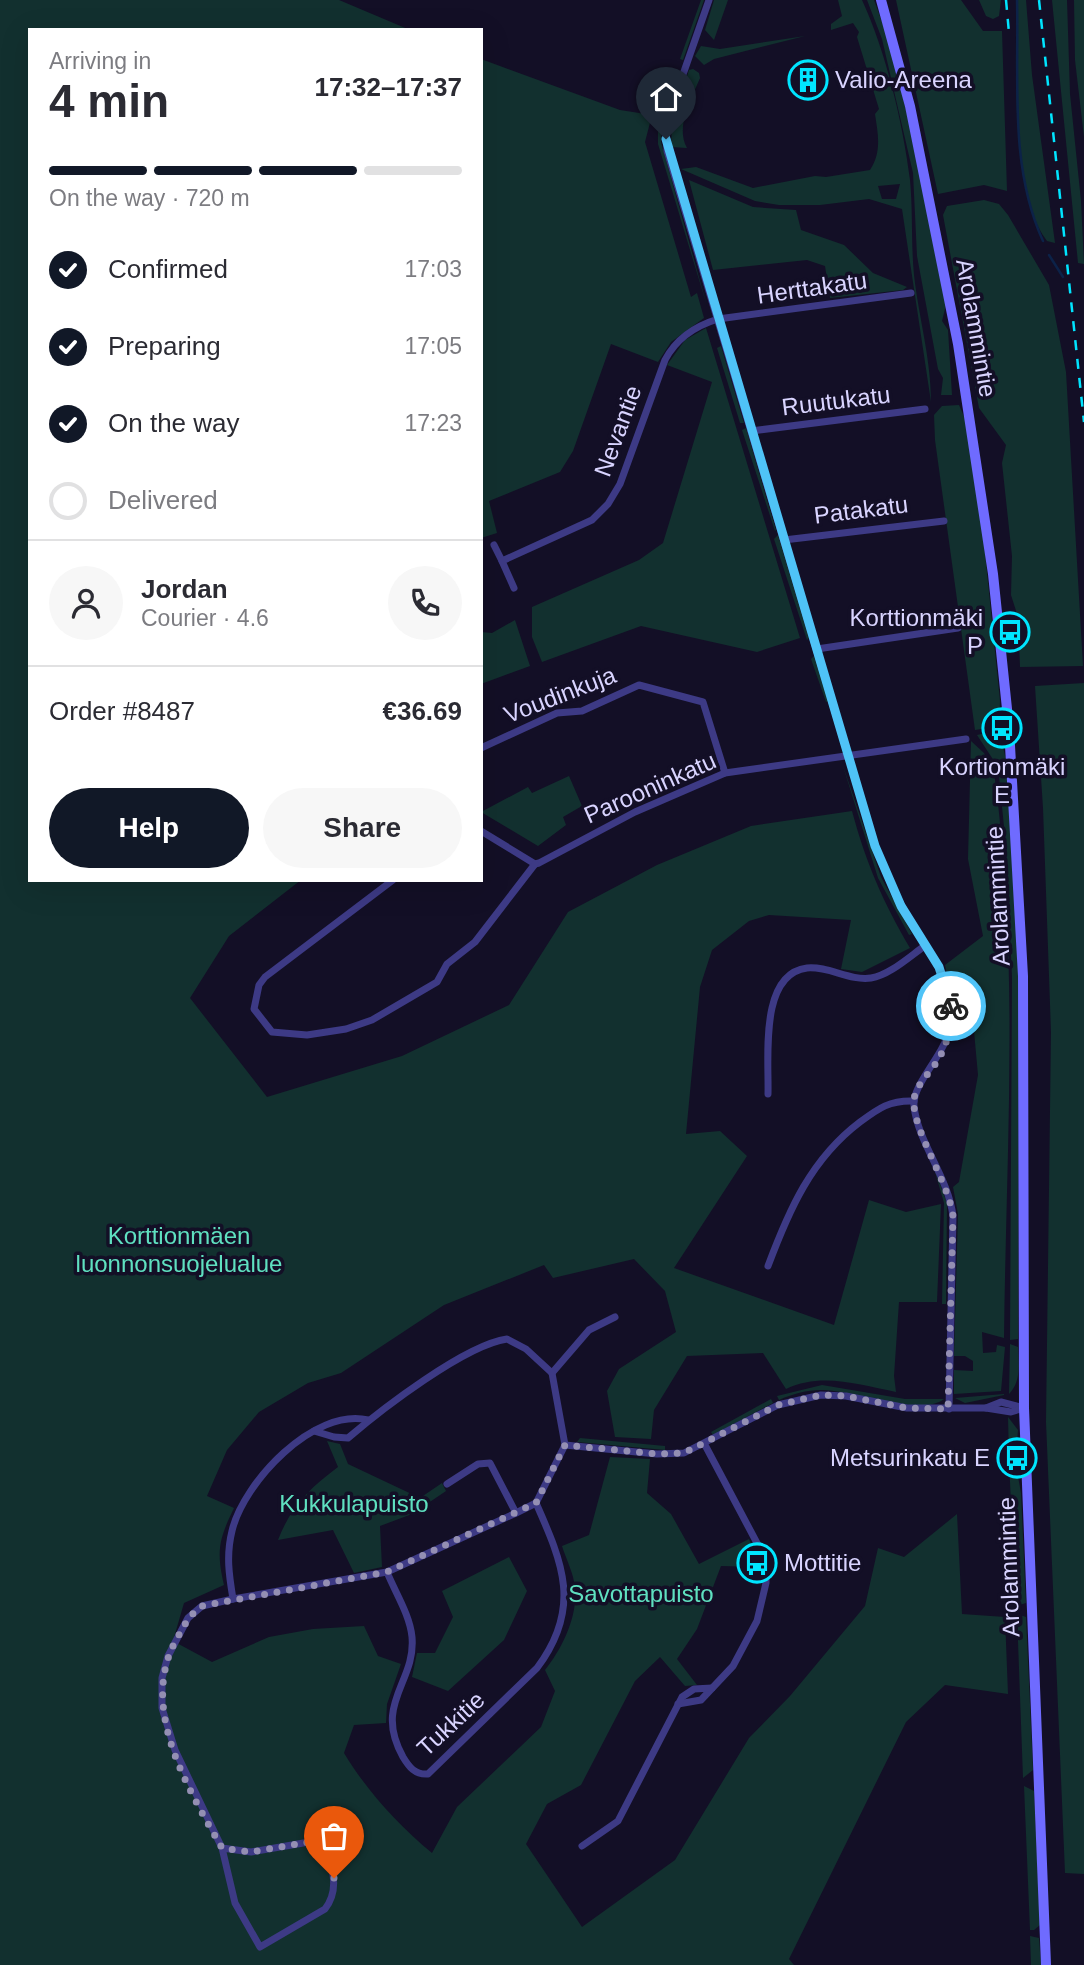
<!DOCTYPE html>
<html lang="en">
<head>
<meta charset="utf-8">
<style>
	body { margin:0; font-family:Arial,sans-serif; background:#f7f7f7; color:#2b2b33; height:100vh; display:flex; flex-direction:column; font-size:26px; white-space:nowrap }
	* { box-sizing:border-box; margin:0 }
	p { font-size:23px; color:#7c7c81 }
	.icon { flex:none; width:38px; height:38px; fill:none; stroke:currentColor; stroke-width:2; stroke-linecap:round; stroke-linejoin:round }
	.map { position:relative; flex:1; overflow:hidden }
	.panel { position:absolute; left:28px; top:28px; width:455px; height:854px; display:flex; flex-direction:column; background:#fff; border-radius:0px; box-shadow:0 7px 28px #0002 }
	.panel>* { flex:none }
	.pin { position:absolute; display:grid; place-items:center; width:60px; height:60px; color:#fff; margin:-72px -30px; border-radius:50% 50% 50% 0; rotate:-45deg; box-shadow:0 0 7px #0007 }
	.pin .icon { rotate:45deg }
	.courier { position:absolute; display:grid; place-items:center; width:70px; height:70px; margin:-35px; border:5px solid #4fc3f7; border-radius:50%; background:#fff; color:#222; box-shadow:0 2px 9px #0007 }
	.summary em { font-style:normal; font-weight:800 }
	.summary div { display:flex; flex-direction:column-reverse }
	.summary { display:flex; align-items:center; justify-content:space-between; height:119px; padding:0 21px }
	h1 { font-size:46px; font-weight:800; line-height:52px }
	.bar { display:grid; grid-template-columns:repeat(4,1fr); gap:10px 7px; align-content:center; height:84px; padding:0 21px }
	.bar i { height:9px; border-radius:5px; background:#e1e1e2 }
	.bar .on { background:#111827 }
	.bar p { grid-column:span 4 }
	.line { display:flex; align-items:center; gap:18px; padding:0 21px; border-top:2px solid #e1e1e2 }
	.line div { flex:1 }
	.round { display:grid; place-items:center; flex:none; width:74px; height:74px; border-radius:37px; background:#f7f7f7 }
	ol { padding:0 21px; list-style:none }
	li { display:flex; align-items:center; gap:21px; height:77px }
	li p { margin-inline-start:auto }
	li .icon { padding:7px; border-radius:50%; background:#111827; color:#fff; stroke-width:4 }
	li:last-child { color:#7c7c81 }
	li i { width:38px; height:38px; border:4px solid #e1e1e2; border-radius:50% }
	.button { display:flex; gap:14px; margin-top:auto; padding:14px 21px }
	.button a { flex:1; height:80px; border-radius:42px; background:#111827; color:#fff; font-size:28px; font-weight:800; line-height:80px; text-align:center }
	.button a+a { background:#f7f7f7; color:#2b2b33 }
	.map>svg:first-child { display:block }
</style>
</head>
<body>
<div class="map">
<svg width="1084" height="1965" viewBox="0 0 1084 1965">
	<rect width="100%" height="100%" fill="#130f26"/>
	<g fill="#12302f" fill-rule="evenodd">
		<path d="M0 0H339L410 30H30V880H301L229 936 190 998 267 1097 402 1056 509 1005 568 912 657 865 751 826 852 811C866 863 883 902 910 948L862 972 841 969 851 920 769 915 749 921 712 950 700 987 686 1134 720 1131 747 1156 674 1268 834 1325 869 1200 906 1212 941 1204 937 1302H899L894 1376 896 1392C859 1385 822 1372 786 1389L763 1353 687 1356 654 1410 651 1439 615 1437 607 1391 619 1369 676 1332 665 1291 634 1259 553 1278 544 1265 444 1305 341 1373 308 1383 259 1412 227 1450 207 1496 234 1508C219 1539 216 1551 224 1585L184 1603 173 1641 212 1662 269 1637 313 1629 364 1626 378 1656 401 1664 387 1704 386 1723 354 1725 344 1753C367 1791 398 1825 432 1853L457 1807 541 1727 555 1691 545 1670C562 1649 578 1616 575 1588 574 1574 566 1559 562 1546L589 1535 610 1457 650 1459 647 1493 671 1514 699 1564 749 1539 761 1567 721 1566 697 1629 677 1659 697 1685 685 1686 660 1657 635 1681 581 1785 547 1804 526 1844 582 1927 675 1860 749 1738 790 1696 865 1606 878 1548 904 1557 957 1514 962 1614 1005 1617 1008 1694 945 1685 906 1722 789 1959 794 1965H0Z"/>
		<path d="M701 0H704L683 60 680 59Z"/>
		<path d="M714 0H728L714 40 705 30Z"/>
		<path d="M838 0H862C886 52 903 123 910 180 913 211 911 244 914 275 919 319 931 358 931 402L902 209 869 199 820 205H779L755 201 681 169 696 167 753 188 815 176 826 177 870 170C882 152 878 134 875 114L879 109 857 37 859 32 853 23 831 30V24L842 16ZM900 184 896 199H882L878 186Z"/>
		<path d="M867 0H874L888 38 911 130 946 305 942 321 948 330 952 395H941L943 378 938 369 917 256 913 173 882 39Z"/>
		<path d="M896 0H961L983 31H1002L1007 191 984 185 938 194Z"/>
		<path d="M979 0H1001L999 16 993 19 986 16Z"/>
		<path d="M1016 0H1026L1032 75 1055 243 1047 241C1009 191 1017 63 1016 0Z"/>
		<path d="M1052 0H1067L1070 94 1081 201 1084 264 1078 263Z"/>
		<path d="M1074 0H1084V137L1075 60Z"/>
		<path d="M805 36 714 59 704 65 695 56 701 46 720 49Z"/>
		<path d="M481 59 620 110 652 115 645 142 691 297 697 293 704 318 671 342 658 362 611 344 573 451 560 472 489 501 497 533 481 538Z"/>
		<path d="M693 69 699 73 700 78C692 98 675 126 687 148L671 147 672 124 689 70Z"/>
		<path d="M676 70 679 71 662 123 661 142 707 306 658 144V123Z"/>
		<path d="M689 180 753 207 796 210 801 230 844 245 873 273 907 287 903 290 830 298 825 266 807 260 713 270Z"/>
		<path d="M984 200 999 204 1008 215 1049 285 1066 372 1083 666 1020 667 1018 617 1011 595 1012 556 1002 463 1006 445 979 408 943 215 947 206Z"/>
		<path d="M706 328 800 638 757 652 641 626 542 662 532 637V607L639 560 663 543 712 382 667 365 685 340Z"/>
		<path d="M721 346 744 423H740L717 348Z"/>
		<path d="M959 405 966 421 982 523 1000 701 999 726 975 730 935 440 934 415 942 406Z"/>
		<path d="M746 428 776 530 775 531 742 430Z"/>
		<path d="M778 535 809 638 807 640 774 539Z"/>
		<path d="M515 620 530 666 481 684V632L492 633Z"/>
		<path d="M814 656 828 701 826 702 811 659Z"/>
		<path d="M1084 683V1874L1065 1873 1046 1422 1051 1032 1043 808 1035 686Z"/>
		<path d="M999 730 1007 764 1019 978 1018 1339 1010 1340 1012 977 1006 847 999 776 996 764 977 735Z"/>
		<path d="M971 741 984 753 994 772C1020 960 1006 1150 1004 1338L982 1332 983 1353 996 1352 997 1345 1005 1347 1001 1391 954 1394V1370L973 1371V1361L965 1356H954L958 1214 953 1187 959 1182 978 1075 973 1020H956L945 965 983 936 968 859Z"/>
		<path d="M842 763 881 877 912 934 909 935 878 878Z"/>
		<path d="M569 776 582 806 563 817 566 825 538 846 481 812 528 787 532 793Z"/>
		<path d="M933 1165 947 1203 946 1304H942L944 1203Z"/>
		<path d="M1010 1344 1018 1347C1018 1363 1022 1381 1009 1394Z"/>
		<path d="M822 1385 905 1399H944C920 1418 851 1389 821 1390 807 1390 792 1394 779 1400L777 1396Z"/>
		<path d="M1004 1395 965 1403 955 1398 1004 1394Z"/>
		<path d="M771 1399 773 1403 713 1435 711 1432Z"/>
		<path d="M1008 1417 1018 1430 1016 1456H1009Z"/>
		<path d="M580 1438 665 1446V1450L577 1442Z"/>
		<path d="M327 1441 340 1444 348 1464 420 1498 442 1483 446 1491 412 1514 380 1526 382 1567 354 1573 333 1530 278 1540C291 1506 310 1488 338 1467Z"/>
		<path d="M1015 1460 1021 1493 1026 1603 1016 1606 1009 1461Z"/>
		<path d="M509 1557 527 1591 504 1640 448 1691 412 1677 417 1653H435L453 1617 442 1591Z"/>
		<path d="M1017 1614 1026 1617 1033 1770 1023 1778Z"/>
		<path d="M1024 1786 1034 1791 1040 1925 1034 1930H1030Z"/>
		<path d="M1030 1936 1039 1938 1041 1965H1031Z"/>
	</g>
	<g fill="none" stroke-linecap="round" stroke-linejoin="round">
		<g stroke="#0c2248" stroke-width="2.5">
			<path d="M1017 0C1019 80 1009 167 1043 241"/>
			<path d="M1049 255 1063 277"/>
		</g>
		<g stroke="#3d3a85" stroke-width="7">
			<path d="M709 0 666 123 667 151 875 846C883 866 891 886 901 904 922 945 959 980 949 1030 944 1056 912 1084 914 1106 918 1143 948 1176 953 1216L949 1409"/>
			<path d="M751 431 925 409"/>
			<path d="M784 540 944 521"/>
			<path d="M494 545 502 561"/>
			<path d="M514 588 502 561 592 520 608 504 620 484 665 360C676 339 695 326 718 319L911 293"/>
			<path d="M817 649 958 628"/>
			<path d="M481 748 557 713 582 711 639 685 703 702 725 773"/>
			<path d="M481 831 535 864 539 863 635 812 725 773 966 739"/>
			<path d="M393 880 265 977 259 985 254 1009 272 1032 307 1035 346 1029 372 1020 437 982 447 964 475 942 535 864"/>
			<path d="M768 1094C769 1058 759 974 807 968 829 966 849 981 871 978 890 975 910 956 926 945"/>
			<path d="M768 1266C789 1210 811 1159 860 1122 879 1108 890 1100 914 1101"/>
			<path d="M552 1373 589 1330 615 1317"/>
			<path d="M986 1408 1001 1402 1024 1408"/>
			<path d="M368 1420C314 1407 243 1483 232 1531 226 1555 229 1575 233 1599L387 1572 516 1513 536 1503 565 1445 657 1454 684 1453 778 1405 821 1395 846 1396 907 1408H986L1011 1412 1024 1408"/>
			<path d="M314 1431 334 1437 348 1438C382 1409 465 1345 507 1339L526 1349 552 1373 565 1445"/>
			<path d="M447 1484 478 1464 490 1463 516 1513"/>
			<path d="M387 1572C395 1592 410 1615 412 1637 416 1683 373 1703 403 1757 409 1767 415 1775 428 1774L537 1668C582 1608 563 1564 536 1503"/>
			<path d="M678 1704 701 1700 733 1666 757 1621 766 1583V1560L705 1445"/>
			<path d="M582 1846 618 1821 682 1697 694 1689 712 1688"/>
			<path d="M222 1848 251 1852 315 1841C333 1858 341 1888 325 1909L260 1947 235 1903 222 1848 175 1750 162 1708V1678L168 1656 188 1618 202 1606 233 1599"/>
		</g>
		<path stroke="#6f6bff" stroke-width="10" d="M881 0 910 106 958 344 993 574 1009 728 1023 976 1024 1408 1046 1965"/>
		<g stroke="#00e5ff" stroke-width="2.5" stroke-dasharray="10 9" stroke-linecap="butt">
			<path d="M1006 0 1009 33"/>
			<path d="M1039 0 1084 422"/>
		</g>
	</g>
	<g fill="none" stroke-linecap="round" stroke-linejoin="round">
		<path stroke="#948fb3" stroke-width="7" stroke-dasharray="0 12.6" d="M334 1878 321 1847 315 1841 251 1852 222 1848C187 1787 139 1708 176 1640 184 1626 189 1615 202 1606L387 1572 536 1503 565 1445 657 1454 684 1453 778 1405 821 1395 846 1396 907 1408 948 1409 953 1216C948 1180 911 1128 914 1099 916 1085 929 1074 936 1063 948 1045 951 1026 951 1006"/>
		<path stroke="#4fc3f7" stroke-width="9" d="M666 139 875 846 901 906 939 967 951 1006"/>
	</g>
	<defs>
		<g id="building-ring" transform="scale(2.0125)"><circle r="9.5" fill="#130f26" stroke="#00e5ff" stroke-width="1.5"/><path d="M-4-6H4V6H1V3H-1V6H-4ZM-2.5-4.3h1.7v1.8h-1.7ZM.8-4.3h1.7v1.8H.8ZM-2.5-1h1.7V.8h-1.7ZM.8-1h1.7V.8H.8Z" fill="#00e5ff"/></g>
		<g id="bus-ring" transform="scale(2.0125)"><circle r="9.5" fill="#130f26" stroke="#00e5ff" stroke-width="1.5"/><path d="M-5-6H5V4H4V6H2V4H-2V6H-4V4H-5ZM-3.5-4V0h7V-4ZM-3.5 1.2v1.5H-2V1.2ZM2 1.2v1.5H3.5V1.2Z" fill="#00e5ff"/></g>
	</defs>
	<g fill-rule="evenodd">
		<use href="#building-ring" x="808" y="80"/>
		<use href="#bus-ring" x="1010" y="632"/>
		<use href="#bus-ring" x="1002" y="728"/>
		<use href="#bus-ring" x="1017" y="1458"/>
		<use href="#bus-ring" x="757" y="1563"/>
	</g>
	<g text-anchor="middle" stroke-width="7" stroke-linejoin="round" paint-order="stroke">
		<g font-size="24" fill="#d9d4ff" stroke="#130f26" text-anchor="start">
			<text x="835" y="88">Valio-Areena</text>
			<text x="983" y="626" text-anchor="end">Korttionmäki<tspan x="983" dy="28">P</tspan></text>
			<text x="1002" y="775" text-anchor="middle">Kortionmäki<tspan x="1002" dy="28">E</tspan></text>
			<text x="990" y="1466" text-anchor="end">Metsurinkatu E</text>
			<text x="784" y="1571">Mottitie</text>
		</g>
		<g font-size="24" fill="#d9d4ff" stroke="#130f26">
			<text transform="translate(812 288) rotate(-8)" y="8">Herttakatu</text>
			<text transform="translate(976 328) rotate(80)" y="8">Arolammintie</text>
			<text transform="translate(836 401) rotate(-7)" y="8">Ruutukatu</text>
			<text transform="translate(618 431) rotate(-70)" y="8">Nevantie</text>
			<text transform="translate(861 510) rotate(-7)" y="8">Patakatu</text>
			<text transform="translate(560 695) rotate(-21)" y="8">Voudinkuja</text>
			<text transform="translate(650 788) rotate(-24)" y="8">Parooninkatu</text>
			<text transform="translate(998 896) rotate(-93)" y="8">Arolammintie</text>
			<text transform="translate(1009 1567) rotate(-92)" y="8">Arolammintie</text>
			<text transform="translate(451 1724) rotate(-43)" y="8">Tukkitie</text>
		</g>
		<g font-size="24" fill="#5fe0c0" stroke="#130f26">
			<text x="179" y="1244">Korttionmäen<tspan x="179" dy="28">luonnonsuojelualue</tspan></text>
			<text x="354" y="1512">Kukkulapuisto</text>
			<text x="641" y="1602">Savottapuisto</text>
		</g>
	</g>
</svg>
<div class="pin" style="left:334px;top:1878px;background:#ea580c"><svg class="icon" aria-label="bag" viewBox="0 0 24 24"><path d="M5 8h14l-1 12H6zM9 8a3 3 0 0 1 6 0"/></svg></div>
<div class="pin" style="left:666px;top:139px;background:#1f2937"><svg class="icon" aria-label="home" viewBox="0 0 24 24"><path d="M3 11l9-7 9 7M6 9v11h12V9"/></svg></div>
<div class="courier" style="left:951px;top:1006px"><svg class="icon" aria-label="bike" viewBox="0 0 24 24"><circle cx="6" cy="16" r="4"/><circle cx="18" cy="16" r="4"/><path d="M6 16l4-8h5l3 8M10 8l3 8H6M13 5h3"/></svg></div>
<section class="panel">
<div class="summary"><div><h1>4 min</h1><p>Arriving in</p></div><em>17:32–17:37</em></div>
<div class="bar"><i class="on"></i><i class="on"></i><i class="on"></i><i></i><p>On the way · 720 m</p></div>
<ol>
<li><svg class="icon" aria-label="check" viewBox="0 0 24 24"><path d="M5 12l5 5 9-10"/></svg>Confirmed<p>17:03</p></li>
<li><svg class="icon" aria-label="check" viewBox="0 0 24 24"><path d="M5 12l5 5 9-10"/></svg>Preparing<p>17:05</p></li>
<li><svg class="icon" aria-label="check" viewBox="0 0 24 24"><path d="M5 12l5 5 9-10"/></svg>On the way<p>17:23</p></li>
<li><i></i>Delivered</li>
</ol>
<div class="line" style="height:126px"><a class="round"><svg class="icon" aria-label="person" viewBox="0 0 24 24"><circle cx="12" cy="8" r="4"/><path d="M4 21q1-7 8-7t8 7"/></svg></a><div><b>Jordan</b><p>Courier · 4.6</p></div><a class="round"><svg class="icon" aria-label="phone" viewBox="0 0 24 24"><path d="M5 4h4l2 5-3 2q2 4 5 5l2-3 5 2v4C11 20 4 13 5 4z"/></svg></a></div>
<div class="line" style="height:91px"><div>Order #8487</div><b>€36.69</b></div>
<div class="button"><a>Help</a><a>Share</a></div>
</section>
</div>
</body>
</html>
